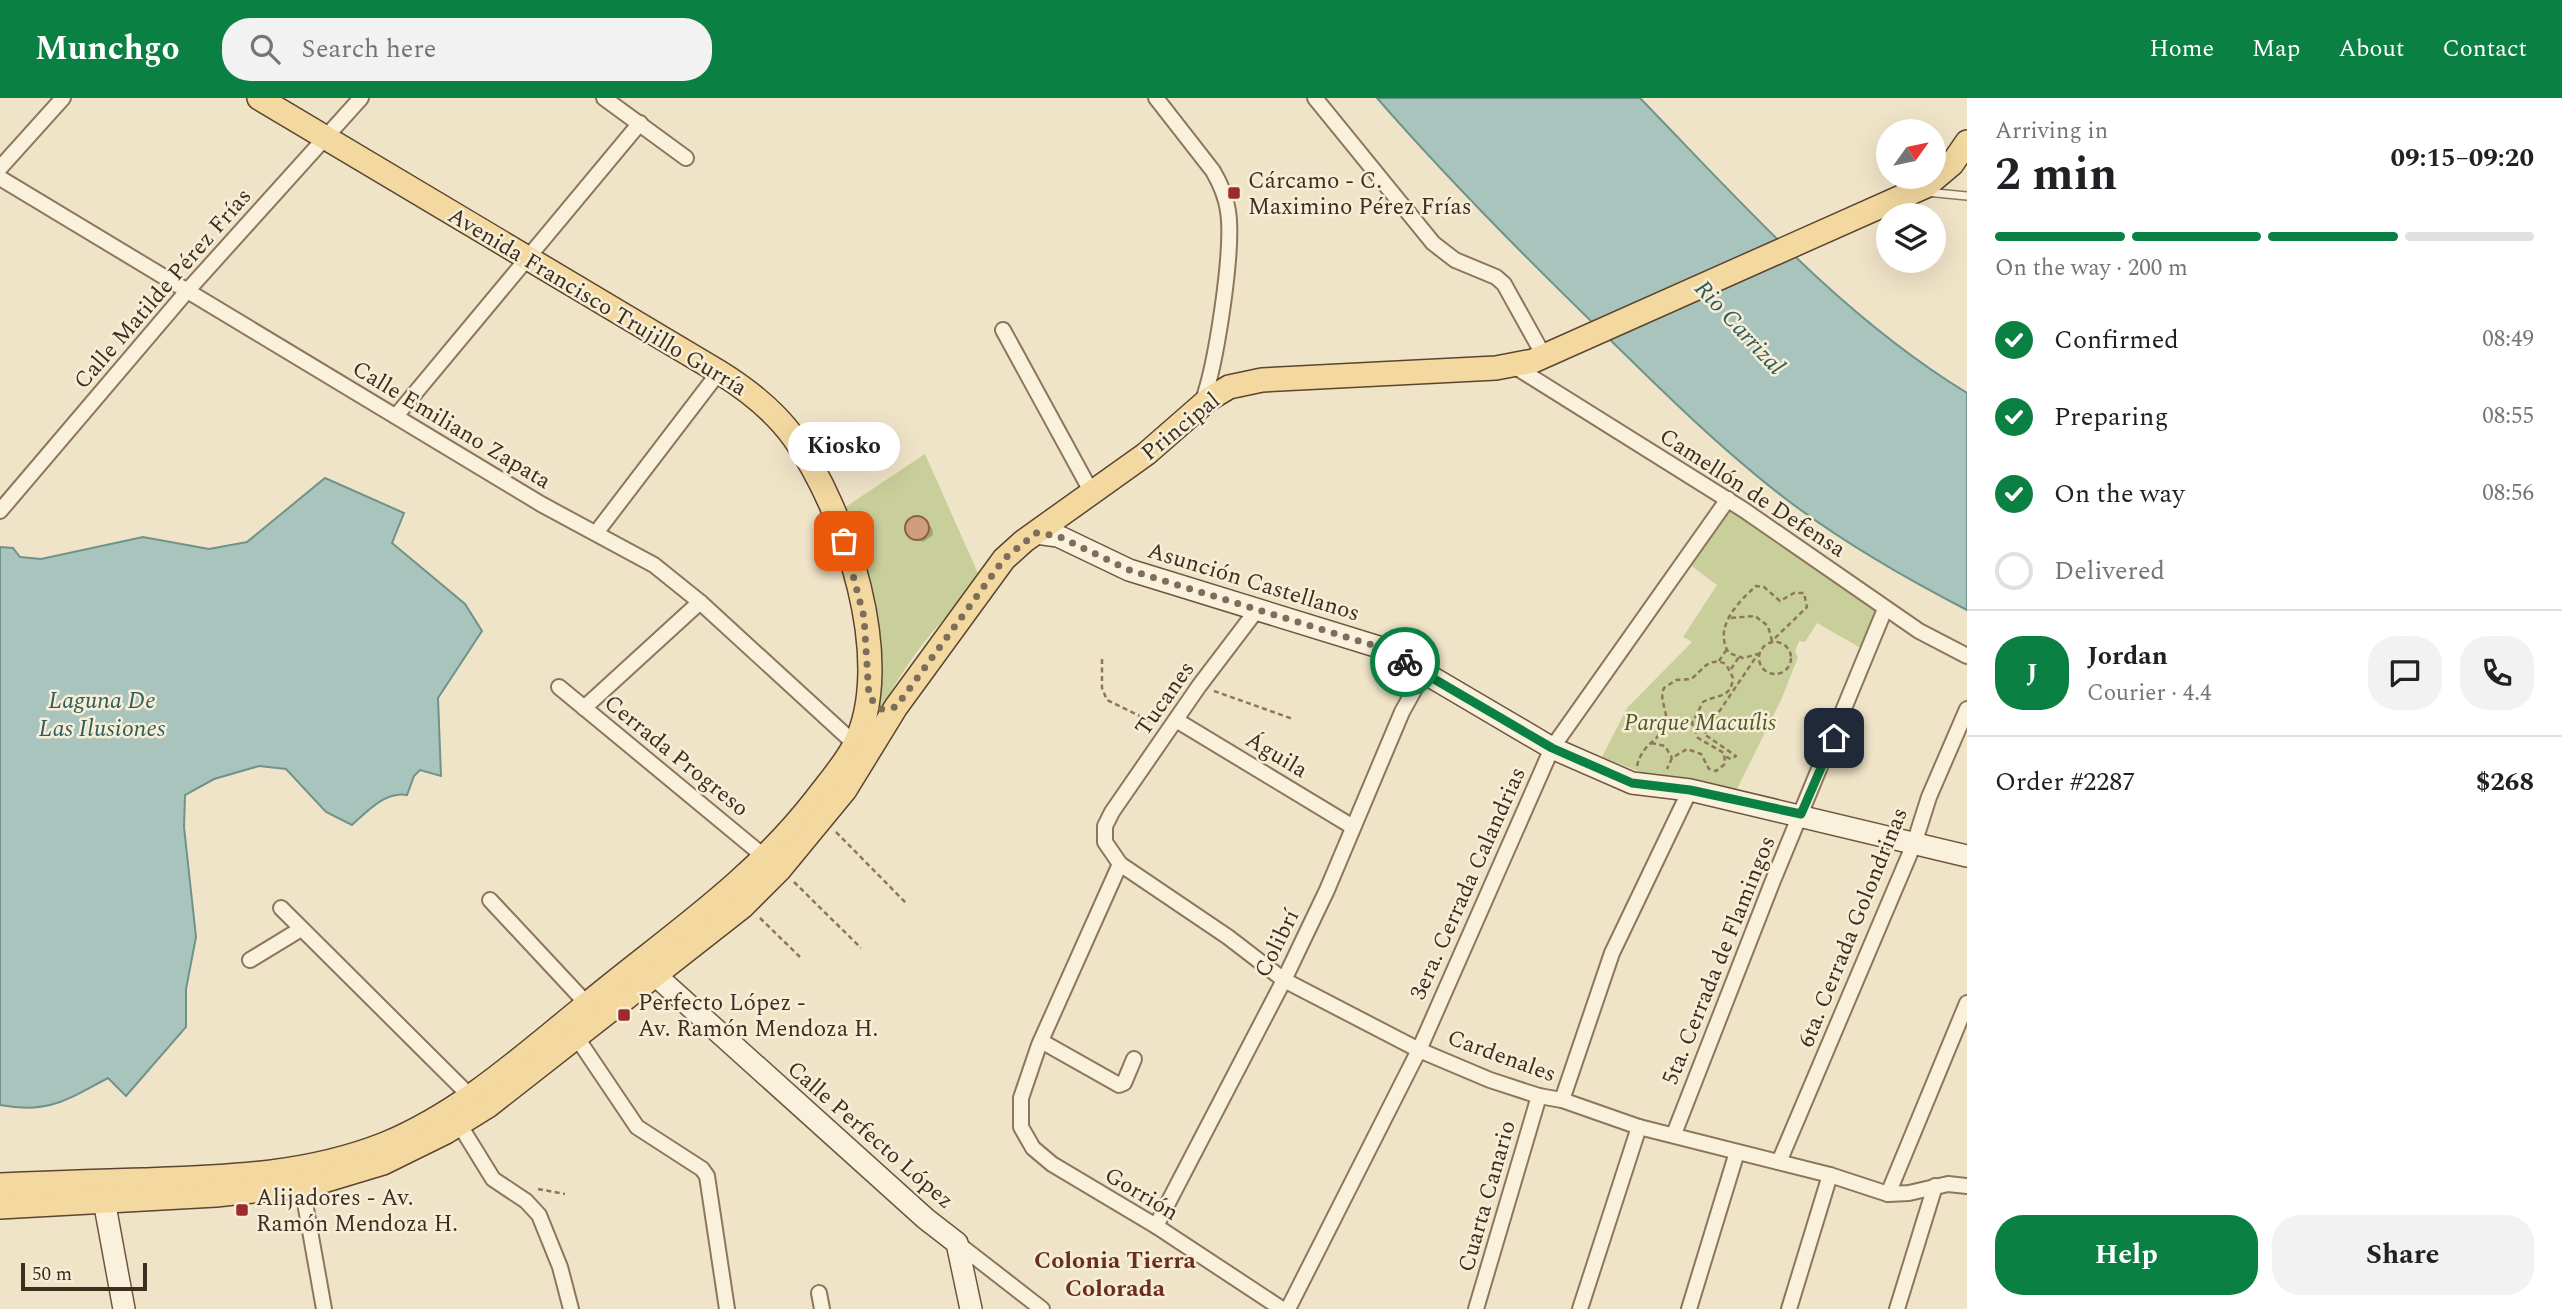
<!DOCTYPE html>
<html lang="en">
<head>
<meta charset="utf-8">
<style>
	body { margin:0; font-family:Spectral,serif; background:#f2f2f2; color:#202124; height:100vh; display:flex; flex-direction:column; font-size:26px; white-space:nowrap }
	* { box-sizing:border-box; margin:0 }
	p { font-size:23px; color:#757577 }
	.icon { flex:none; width:38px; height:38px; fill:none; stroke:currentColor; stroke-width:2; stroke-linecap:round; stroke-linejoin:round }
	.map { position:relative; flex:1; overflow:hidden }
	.panel { display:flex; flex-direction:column; background:#fff; width:595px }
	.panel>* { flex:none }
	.needle { width:46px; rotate:57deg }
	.fabs { position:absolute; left:1876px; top:21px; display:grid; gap:14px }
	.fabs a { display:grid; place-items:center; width:70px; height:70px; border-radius:50%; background:#fff; box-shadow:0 7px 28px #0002; font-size:35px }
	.scale { position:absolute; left:21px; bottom:18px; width:126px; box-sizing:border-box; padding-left:7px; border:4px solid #3d2e20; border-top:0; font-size:19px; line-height:24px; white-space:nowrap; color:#3d2e20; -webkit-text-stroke:5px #f7eed8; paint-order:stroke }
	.pin { position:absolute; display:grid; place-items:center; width:60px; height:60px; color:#fff; margin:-30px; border-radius:14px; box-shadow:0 4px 10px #0006 }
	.courier { position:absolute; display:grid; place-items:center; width:70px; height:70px; margin:-35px; border:5px solid #0b8043; border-radius:50%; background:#fff; color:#222; box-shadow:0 2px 9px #0007 }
	.bubble { position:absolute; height:49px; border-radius:24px; background:#fff; box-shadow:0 7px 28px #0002; font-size:23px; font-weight:700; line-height:49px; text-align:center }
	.headline em { font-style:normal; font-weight:700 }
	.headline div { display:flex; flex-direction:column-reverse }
	.headline { display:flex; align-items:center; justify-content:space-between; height:119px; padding:0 28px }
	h1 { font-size:46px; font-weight:700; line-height:52px }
	.bar { display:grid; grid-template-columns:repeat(4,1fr); gap:10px 7px; align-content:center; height:84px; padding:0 28px }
	.bar i { height:9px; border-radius:5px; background:#e0e0e0 }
	.bar .on { background:#0b8043 }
	.bar p { grid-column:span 4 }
	.line { display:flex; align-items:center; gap:18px; padding:0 28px; border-top:2px solid #e0e0e0 }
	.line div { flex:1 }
	.round { display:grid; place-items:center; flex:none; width:74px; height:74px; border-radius:28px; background:#f2f2f2 }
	ol { padding:0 28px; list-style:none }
	li { display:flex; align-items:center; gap:21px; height:77px }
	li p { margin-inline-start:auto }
	li .icon { padding:7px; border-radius:50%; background:#0b8043; color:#fff; stroke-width:4 }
	li:last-child { color:#757577 }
	li i { width:38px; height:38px; border:4px solid #e0e0e0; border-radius:50% }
	.cta { display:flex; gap:14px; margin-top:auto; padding:14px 28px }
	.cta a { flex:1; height:80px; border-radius:28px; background:#0b8043; color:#fff; font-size:28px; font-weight:700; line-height:80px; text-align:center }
	.cta a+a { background:#f2f2f2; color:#202124 }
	header { display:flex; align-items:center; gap:42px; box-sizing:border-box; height:98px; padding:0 35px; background:#0b8043; color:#fff }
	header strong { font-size:33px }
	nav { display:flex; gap:38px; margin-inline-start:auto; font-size:24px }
	.search { width:490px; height:63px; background:#f2f2f2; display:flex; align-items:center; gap:18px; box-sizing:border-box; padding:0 24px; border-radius:28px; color:#757577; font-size:26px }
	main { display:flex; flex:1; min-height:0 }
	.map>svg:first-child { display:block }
</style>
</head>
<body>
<header>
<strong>Munchgo</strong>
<div class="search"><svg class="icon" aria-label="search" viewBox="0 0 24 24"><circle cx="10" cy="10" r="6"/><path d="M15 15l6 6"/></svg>Search here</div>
<nav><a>Home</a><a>Map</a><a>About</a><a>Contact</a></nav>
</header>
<main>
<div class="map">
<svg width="1967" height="1211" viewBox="0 0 1967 1211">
	<rect width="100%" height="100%" fill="#f0e4c8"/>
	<g fill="#c9cf9b">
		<path d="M925 356 981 482C970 497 957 508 944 521 915 552 890 592 871 630L872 596 841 412Z"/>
		<path d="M1730 406 1882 513 1866 553 1817 525 1805 544 1799 543 1795 554 1798 559 1782 600 1735 695 1643 675 1602 659 1627 610 1692 544 1683 539 1717 487 1685 463Z"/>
	</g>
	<g fill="#a9c4bc" stroke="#6f938a" stroke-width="2">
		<path d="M1377 0H1640C1743 106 1840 217 1967 295V512C1903 479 1839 442 1782 398 1715 346 1654 285 1594 226 1519 153 1446 79 1377 0Z"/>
		<path d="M325 380 404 415 392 445 465 506 482 533 438 600 441 678 420 672 414 678 407 697C386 693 367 713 352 727L326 714 286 671 259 668 214 681 185 697 184 729 196 839 186 891V929L126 998 108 980C66 1002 49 1016 0 1007V449L13 450 20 459 41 461 143 439 209 451 247 444Z"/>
	</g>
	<path fill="#0003" d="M912 420 925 423 932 430 933 437 923 444 911 438 906 427Z"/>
	<circle fill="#cf9f7d" stroke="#8d5f41" stroke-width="2" cx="917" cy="430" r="12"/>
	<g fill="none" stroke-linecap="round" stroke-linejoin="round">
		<g stroke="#8d765c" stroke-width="10">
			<path id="lane" d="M1926 94 1967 98"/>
		</g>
		<g stroke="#8d765c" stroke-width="18">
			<g id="street">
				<path d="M604 0 686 60"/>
				<path d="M1156 0 1213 73C1220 85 1226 99 1228 113 1234 152 1216 268 1202 305"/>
				<path d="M1315 0 1433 145 1455 162 1496 179 1504 186 1544 258"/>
				<path d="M0 70 63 0"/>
				<path d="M0 80 541 406 654 467 700 504 855 646"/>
				<path d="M1003 232 1092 395"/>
				<path d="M1514 268 1744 412 1919 533 1967 558"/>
				<path d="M396 318 640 25"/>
				<path d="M0 413 188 192 361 0"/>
				<path d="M596 435 719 274"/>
				<path d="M1256 513 1199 588 1112 714 1105 728V744L1120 766 1228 839 1284 882 1419 952 1490 982 1539 998 1562 1002 1639 1029 1830 1077 1888 1096 1909 1095 1948 1086 1967 1088"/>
				<path d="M559 589 766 760"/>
				<path d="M584 610 700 504"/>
				<path d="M1176 622 1353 729"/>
				<path d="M1120 766 1039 947 1021 1000V1029L1033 1050 1052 1066 1156 1128 1282 1211"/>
				<path d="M490 802 587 906"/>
				<path d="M281 810 471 999"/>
				<path d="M250 862 301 831"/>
				<path d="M573 934 637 1029 702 1071 707 1078 727 1211"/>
				<path d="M1041 943 1119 987 1124 985 1134 961"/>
				<path d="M1562 1002 1612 855 1690 692"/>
				<path d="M456 1021 493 1081 526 1103 539 1117 560 1169 571 1211"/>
				<path d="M1674 1036 1772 785 1885 511"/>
				<path d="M1779 1064 1914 746 1929 699 1967 611"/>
				<path d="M302 1088 324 1211"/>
				<path d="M1888 1096 1967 905"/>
				<path d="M1156 1128 1284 882 1327 792 1402 614 1423 576"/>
				<path d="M957 1145 1042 1211"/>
				<path d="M819 1195 822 1211"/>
				<path d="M1288 1211 1419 952 1552 650 1728 401"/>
				<path d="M1476 1211 1539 998"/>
				<path d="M1580 1211 1639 1029"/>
				<path d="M1689 1211 1737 1054"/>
				<path d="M1789 1211 1830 1077"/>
				<path d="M1897 1211 1935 1088"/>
			</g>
		</g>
		<g stroke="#6f573f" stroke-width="24">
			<g id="secondary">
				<path d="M1036 435 1058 438 1129 472 1382 550 1552 650 1632 685 1690 692 1967 758"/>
				<path d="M643 866 926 1121 957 1145 971 1211"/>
				<path d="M101 1086 124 1211"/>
			</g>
		</g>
		<g stroke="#5b4430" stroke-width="26">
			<g id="primary">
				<path d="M0 1087C48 1085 96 1083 144 1082 227 1079 307 1077 385 1046 462 1014 523 958 586 907 668 839 750 786 816 701 829 684 844 667 854 648 897 564 845 412 794 340 774 312 748 292 719 274L259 0"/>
				<path d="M0 1109 216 1097 310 1087 383 1065 446 1034 488 1008 742 809 780 771 845 692 896 609 1004 461 1024 443 1146 356 1209 301 1229 289 1262 282 1496 270 1533 263 1926 88 1952 66 1967 44"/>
			</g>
		</g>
		<g stroke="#8d765c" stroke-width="2.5" stroke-dasharray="5 3.5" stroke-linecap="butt">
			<path d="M1731 520 1755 518 1768 528 1772 543"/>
			<circle cx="1775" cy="560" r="16"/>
			<path d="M1102 561V590L1107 602 1154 625"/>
			<path d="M1719 563 1727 551"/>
			<path d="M1731 571 1739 559"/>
			<path d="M1214 593 1293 621"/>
			<path d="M1651 645 1665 648 1672 660"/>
			<path d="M1726 659 1731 661 1736 658 1704 636 1758 556 1743 560 1729 555C1713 530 1737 505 1756 488L1764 489 1780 503 1794 495H1804L1807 509 1772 543"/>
			<path d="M1637 668C1643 644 1657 646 1665 627 1670 615 1658 603 1664 590L1676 582 1691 581C1703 573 1707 558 1726 566L1733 580C1731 601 1717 596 1703 604L1692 625 1698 640 1724 655 1725 666 1716 673 1709 671 1701 656 1687 651 1672 660 1667 671"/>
			<path d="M836 734 907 806"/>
			<path d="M794 784 861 850"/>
			<path d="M760 820 800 859"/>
			<path d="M538 1091 565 1096"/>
		</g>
		<use href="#lane" stroke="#faf1dc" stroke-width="7"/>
		<use href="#street" stroke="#faf1dc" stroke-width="14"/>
		<use href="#secondary" stroke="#faf1dc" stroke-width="21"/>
		<use href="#primary" stroke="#f3d9a0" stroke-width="23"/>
	</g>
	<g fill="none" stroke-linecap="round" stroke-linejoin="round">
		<path stroke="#7c6e5b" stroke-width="7" stroke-dasharray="0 12.6" d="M844 443 864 519 869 599 881 611 896 609 1004 461 1036 435 1058 438 1129 472 1382 550 1405 564"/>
		<path stroke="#0b8043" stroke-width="9" d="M1405 564 1552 650 1632 685 1690 692 1801 716 1834 640"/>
	</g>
	<g fill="#9e2a2b" stroke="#f7eed8" stroke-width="2.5">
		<rect x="1227" y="88" width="14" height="14" rx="3.5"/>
		<rect x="617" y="910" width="14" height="14" rx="3.5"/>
		<rect x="235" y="1105" width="14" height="14" rx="3.5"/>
	</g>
	<g text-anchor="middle" stroke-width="5" stroke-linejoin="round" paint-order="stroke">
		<g font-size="23" fill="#3d2e20" stroke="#f7eed8" text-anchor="start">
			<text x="1248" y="90">Cárcamo - C.<tspan x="1248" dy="26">Maximino Pérez Frías</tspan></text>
			<text x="638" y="912">Perfecto López -<tspan x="638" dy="26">Av. Ramón Mendoza H.</tspan></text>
			<text x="256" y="1107">Alijadores - Av.<tspan x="256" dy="26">Ramón Mendoza H.</tspan></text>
		</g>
		<g font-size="23" fill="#3d2e20" stroke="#f7eed8">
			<text transform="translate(162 190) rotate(-49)" y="8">Calle Matilde Pérez Frías</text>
			<text transform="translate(598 203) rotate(31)" y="8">Avenida Francisco Trujillo Gurría</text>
			<text transform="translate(452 326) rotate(31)" y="8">Calle Emiliano Zapata</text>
			<text transform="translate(1180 328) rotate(-39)" y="8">Principal</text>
			<text transform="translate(1753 394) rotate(33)" y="8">Camellón de Defensa</text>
			<text transform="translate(1254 483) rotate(17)" y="8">Asunción Castellanos</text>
			<text transform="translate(1164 600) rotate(-55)" y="8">Tucanes</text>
			<text transform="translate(1277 656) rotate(31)" y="8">Águila</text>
			<text transform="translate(677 657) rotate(39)" y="8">Cerrada Progreso</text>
			<text transform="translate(1467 785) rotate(-66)" y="8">3era. Cerrada Calandrias</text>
			<text transform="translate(1852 829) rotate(-68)" y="8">6ta. Cerrada Golondrinas</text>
			<text transform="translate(1276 845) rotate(-64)" y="8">Colibrí</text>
			<text transform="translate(1718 862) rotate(-68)" y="8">5ta. Cerrada de Flamingos</text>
			<text transform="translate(1502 957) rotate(20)" y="8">Cardenales</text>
			<text transform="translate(871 1036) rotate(41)" y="8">Calle Perfecto López</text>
			<text transform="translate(1142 1095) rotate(31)" y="8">Gorrión</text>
			<text transform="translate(1486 1098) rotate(-74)" y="8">Cuarta Canario</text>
		</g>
		<g font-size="23" font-style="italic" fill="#4d5a26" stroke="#f7eed8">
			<text x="1700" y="632">Parque Macuílis</text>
		</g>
		<g font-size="24" font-style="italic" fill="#2f5d5a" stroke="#f7eed8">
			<text transform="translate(1740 229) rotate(47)" y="8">Rio Carrizal</text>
			<text x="102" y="610">Laguna De<tspan x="102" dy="28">Las Ilusiones</tspan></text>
		</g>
		<g font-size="24" font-weight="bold" fill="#6b2e1e" stroke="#f7eed8">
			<text x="1115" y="1170">Colonia Tierra<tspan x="1115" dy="28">Colorada</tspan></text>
		</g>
	</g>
</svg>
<div class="fabs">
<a><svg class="needle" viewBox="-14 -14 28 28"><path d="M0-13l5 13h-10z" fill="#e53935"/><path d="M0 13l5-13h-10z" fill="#757577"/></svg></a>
<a><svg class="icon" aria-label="layers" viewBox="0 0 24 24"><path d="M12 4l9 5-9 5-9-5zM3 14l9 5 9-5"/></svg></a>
</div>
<div class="scale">50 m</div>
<div class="pin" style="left:844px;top:443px;background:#ea580c"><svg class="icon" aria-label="bag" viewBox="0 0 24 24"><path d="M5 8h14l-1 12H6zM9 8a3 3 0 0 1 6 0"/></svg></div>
<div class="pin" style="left:1834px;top:640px;background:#1f2937"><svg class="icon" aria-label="home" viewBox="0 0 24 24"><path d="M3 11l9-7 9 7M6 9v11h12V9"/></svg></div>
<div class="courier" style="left:1405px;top:564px"><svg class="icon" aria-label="bike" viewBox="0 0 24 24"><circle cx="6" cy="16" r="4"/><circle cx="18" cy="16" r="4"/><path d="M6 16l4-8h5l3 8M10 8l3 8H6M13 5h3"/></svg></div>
<div class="bubble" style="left:788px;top:324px;width:112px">Kiosko</div>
</div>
<section class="panel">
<div class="headline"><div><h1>2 min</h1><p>Arriving in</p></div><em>09:15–09:20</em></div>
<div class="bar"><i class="on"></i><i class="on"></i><i class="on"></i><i></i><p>On the way · 200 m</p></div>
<ol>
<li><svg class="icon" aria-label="check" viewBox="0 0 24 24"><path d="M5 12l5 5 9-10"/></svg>Confirmed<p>08:49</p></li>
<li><svg class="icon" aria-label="check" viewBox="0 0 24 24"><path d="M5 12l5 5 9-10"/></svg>Preparing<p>08:55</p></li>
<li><svg class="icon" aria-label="check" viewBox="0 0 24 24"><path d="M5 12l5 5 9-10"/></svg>On the way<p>08:56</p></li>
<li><i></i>Delivered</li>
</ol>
<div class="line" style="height:126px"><b class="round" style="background:#0b8043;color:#fff">J</b><div><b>Jordan</b><p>Courier · 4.4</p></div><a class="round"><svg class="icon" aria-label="chat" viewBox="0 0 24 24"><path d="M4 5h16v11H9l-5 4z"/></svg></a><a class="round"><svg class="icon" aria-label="phone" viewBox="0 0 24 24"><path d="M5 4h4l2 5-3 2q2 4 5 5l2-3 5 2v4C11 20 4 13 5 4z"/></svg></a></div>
<div class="line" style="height:91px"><div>Order #2287</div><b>$268</b></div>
<div class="cta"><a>Help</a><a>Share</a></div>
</section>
</main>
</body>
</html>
